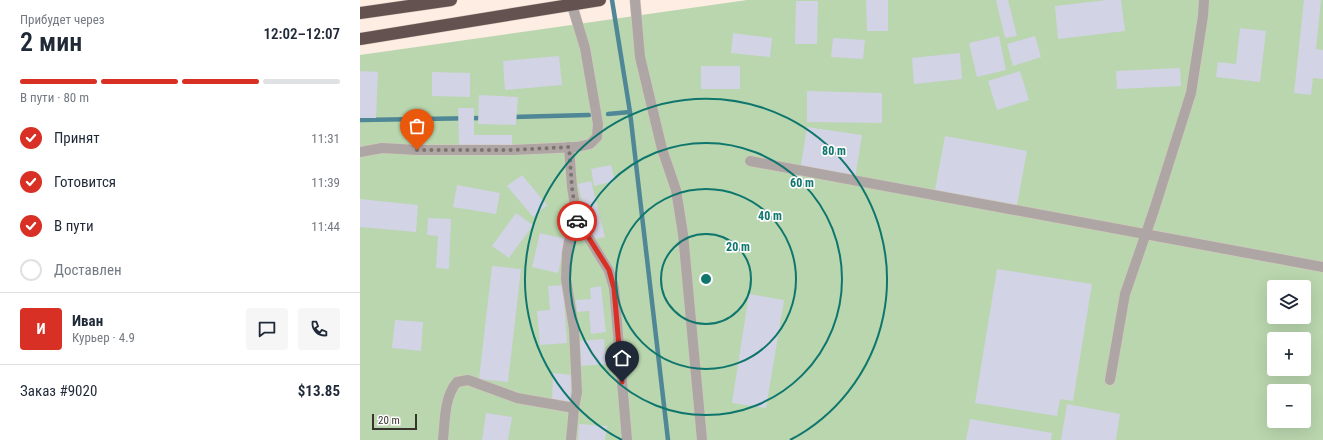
<!DOCTYPE html>
<html lang="ru">
<head>
<meta charset="utf-8">
<style>
	body { margin:0; font-family:"Roboto Condensed",sans-serif; background:#f6f6f7; color:#1f2937; height:100vh; display:flex; flex-direction:column; font-size:15px; white-space:nowrap }
	* { box-sizing:border-box; margin:0 }
	p { font-size:13px; color:#747a83 }
	.icon { flex:none; width:22px; height:22px; fill:none; stroke:currentColor; stroke-width:2; stroke-linecap:round; stroke-linejoin:round }
	.map { position:relative; flex:1; overflow:hidden }
	.drawer { display:flex; flex-direction:column; background:#fff; width:360px }
	.drawer>* { flex:none }
	.tools { position:absolute; left:907px; top:280px; display:grid; gap:8px }
	.tools a { display:grid; place-items:center; width:44px; height:44px; border-radius:4px; background:#fff; box-shadow:0 4px 16px #0002; font-size:20px }
	.scale { position:absolute; left:12px; bottom:10px; width:45px; box-sizing:border-box; padding-left:4px; border:2px solid #39332f; border-top:0; font-size:11px; line-height:14px; white-space:nowrap; color:#39332f; -webkit-text-stroke:3px #fdfdfd; paint-order:stroke }
	.pin { position:absolute; display:grid; place-items:center; width:34px; height:34px; color:#fff; margin:-41px -17px; border-radius:50% 50% 50% 0; rotate:-45deg; box-shadow:0 0 4px #0007 }
	.pin .icon { rotate:45deg }
	.courier { position:absolute; display:grid; place-items:center; width:40px; height:40px; margin:-20px; border:3px solid #d93025; border-radius:50%; background:#fff; color:#222; box-shadow:0 1px 5px #0007 }
	.summary em { font-style:normal; font-weight:600 }
	.summary div { display:flex; flex-direction:column-reverse }
	.summary { display:flex; align-items:center; justify-content:space-between; height:68px; padding:0 20px }
	h1 { font-size:26px; font-weight:600; line-height:30px }
	.bar { display:grid; grid-template-columns:repeat(4,1fr); gap:6px 4px; align-content:center; height:48px; padding:0 20px }
	.bar i { height:5px; border-radius:3px; background:#e0e1e3 }
	.bar .active { background:#d93025 }
	.bar p { grid-column:span 4 }
	.line { display:flex; align-items:center; gap:10px; padding:0 20px; border-top:1px solid #e0e1e3 }
	.line div { flex:1 }
	.round { display:grid; place-items:center; flex:none; width:42px; height:42px; border-radius:4px; background:#f6f6f7 }
	ol { padding:0 20px; list-style:none }
	li { display:flex; align-items:center; gap:12px; height:44px }
	li p { margin-inline-start:auto }
	li .icon { padding:4px; border-radius:50%; background:#d93025; color:#fff; stroke-width:4 }
	li:last-child { color:#747a83 }
	li i { width:22px; height:22px; border:2px solid #e0e1e3; border-radius:50% }
	main { display:flex; flex:1; min-height:0 }
	.map>svg:first-child { display:block }
</style>
</head>
<body>
<main>
<section class="drawer">
<div class="summary"><div><h1>2 мин</h1><p>Прибудет через</p></div><em>12:02–12:07</em></div>
<div class="bar"><i class="active"></i><i class="active"></i><i class="active"></i><i></i><p>В пути · 80 m</p></div>
<ol>
<li><svg class="icon" aria-label="check" viewBox="0 0 24 24"><path d="M5 12l5 5 9-10"/></svg>Принят<p>11:31</p></li>
<li><svg class="icon" aria-label="check" viewBox="0 0 24 24"><path d="M5 12l5 5 9-10"/></svg>Готовится<p>11:39</p></li>
<li><svg class="icon" aria-label="check" viewBox="0 0 24 24"><path d="M5 12l5 5 9-10"/></svg>В пути<p>11:44</p></li>
<li><i></i>Доставлен</li>
</ol>
<div class="line" style="height:72px"><b class="round" style="background:#d93025;color:#fff">И</b><div><b>Иван</b><p>Курьер · 4.9</p></div><a class="round"><svg class="icon" aria-label="chat" viewBox="0 0 24 24"><path d="M4 5h16v11H9l-5 4z"/></svg></a><a class="round"><svg class="icon" aria-label="phone" viewBox="0 0 24 24"><path d="M5 4h4l2 5-3 2q2 4 5 5l2-3 5 2v4C11 20 4 13 5 4z"/></svg></a></div>
<div class="line" style="height:52px"><div>Заказ #9020</div><b>$13.85</b></div>
</section>
<div class="map">
<svg width="963" height="440" viewBox="0 0 963 440">
	<rect width="100%" height="100%" fill="#fdede2"/>
	<path fill="#b9d6ae" fill-rule="evenodd" d="M387 0H963V440H0V55ZM914 287H944V317H914ZM914 339H944V369H914ZM914 391H944V421H914Z"/>
	<g fill="none" stroke-linecap="round" stroke-linejoin="round">
		<g stroke="#4f8796" stroke-width="4.5">
			<path d="M252 0 270 112 308 440"/>
			<path d="M248 114 270 112"/>
			<path d="M152 117 229 115"/>
			<path d="M0 120 124 118"/>
		</g>
	</g>
	<g fill="#d2d3e4">
		<path d="M506 0H528V31H507Z"/>
		<path d="M636 0H648L657 36 645 38Z"/>
		<path d="M747 0H761L765 31 698 39 695 6Z"/>
		<path d="M944 0H961L956 49 963 50V79L953 78 951 95 934 93Z"/>
		<path d="M436 1H458L457 44H435Z"/>
		<path d="M880 28 906 31 900 82 856 77 858 62 876 64Z"/>
		<path d="M373 33 412 38 410 57 371 53Z"/>
		<path d="M639 36 646 70 617 77 609 43Z"/>
		<path d="M675 36 681 57 653 66 647 44Z"/>
		<path d="M473 38 505 40 503 59 471 57Z"/>
		<path d="M600 53 602 79 554 84 552 58Z"/>
		<path d="M199 56 202 85 145 90 143 61Z"/>
		<rect x="341" y="66" width="39" height="23"/>
		<path d="M820 68 821 86 757 89 756 71Z"/>
		<path d="M0 71 18 72 16 118H0Z"/>
		<path d="M660 71 669 100 637 110 628 81Z"/>
		<path d="M72 72 110 73V97L72 96Z"/>
		<path d="M447 91 522 93V123L447 122Z"/>
		<path d="M119 95 158 97 156 125 118 124Z"/>
		<path d="M98 108H114V135H152V146H99Z"/>
		<path d="M447 127 502 135 495 179 440 171Z"/>
		<path d="M585 136 667 151 657 205 575 190Z"/>
		<path d="M251 165 255 181 234 186 231 169Z"/>
		<path d="M162 175 187 205 173 217 147 186Z"/>
		<path d="M231 181 245 237 231 240 218 184Z"/>
		<path d="M97 185 140 193 136 214 93 207Z"/>
		<path d="M0 199 58 205 56 232 0 227Z"/>
		<path d="M156 213 173 225 149 258 132 246Z"/>
		<path d="M68 218 91 219 89 269 76 268 78 236 67 235Z"/>
		<path d="M180 233 206 239 198 273 172 267Z"/>
		<path d="M132 266 161 269 148 382 119 379Z"/>
		<path d="M637 269 732 284 713 401 700 399 697 416 615 403Z"/>
		<path d="M203 285 207 343 180 345 177 311 190 310 188 286Z"/>
		<path d="M241 286 246 332 231 334 229 311 217 312 216 300 231 299 230 288Z"/>
		<path d="M389 294 424 300 406 408 372 403Z"/>
		<path d="M35 320 63 322 61 351 32 348Z"/>
		<path d="M244 339 246 364 219 366 218 341Z"/>
		<path d="M193 373 212 375 210 403 192 402Z"/>
		<path d="M707 404 760 414 756 440H701Z"/>
		<path d="M126 413 152 417 148 440H122Z"/>
		<path d="M610 419 692 433 691 440H606Z"/>
		<path d="M219 424 247 426 245 440H218Z"/>
	</g>
	<g fill="none" stroke-linecap="round" stroke-linejoin="round">
		<g stroke="#d6c8be" stroke-width="11">
			<g id="minor">
				<path d="M275 0 280 57 302 149 316 190 323 234 342 440"/>
				<path d="M209 147 212 187 218 225 227 235 249 271 254 288 267 440"/>
				<path d="M0 152 22 148 57 150H152L217 147 230 144 237 137 238 124 225 48 212 5"/>
				<path d="M390 161 963 267"/>
				<path d="M750 380 765 294 794 210 831 93 843 16 844 0"/>
				<path d="M83 440C85 421 84 397 97 382L108 380 157 398 214 408 217 392 214 329 206 279 207 253 210 236 218 225"/>
				<path d="M211 440 214 408"/>
			</g>
		</g>
		<g stroke="#d6c8be" stroke-width="13">
			<g id="highway">
				<path d="M0 13 91 0"/>
				<path d="M0 39 240 0"/>
			</g>
		</g>
		<use href="#minor" stroke="#aea6a4" stroke-width="10"/>
		<use href="#highway" stroke="#63524f" stroke-width="12"/>
	</g>
	<g fill="none" stroke-linecap="round" stroke-linejoin="round">
		<path stroke="#7e746e" stroke-width="4" stroke-dasharray="0 7.2" d="M57 150H152L209 147 212 188 217 221"/>
		<path stroke="#d93025" stroke-width="5" d="M217 221 218 225 227 235 249 270 254 288 262 382"/>
	</g>
	<g fill="none" stroke="#0f766e" stroke-width="2">
		<circle cx="346" cy="279" r="45"/>
		<circle cx="346" cy="279" r="90"/>
		<circle cx="346" cy="279" r="136"/>
		<path d="M262 440A181 181 0 1 1 430 440"/>
	</g>
	<circle cx="346" cy="279" r="6" fill="#0f766e" stroke="#fdfdfd" stroke-width="2"/>
	<g font-size="12" text-anchor="middle" font-weight="bold" fill="#0f766e" stroke="#fdfdfd" stroke-width="3.5" stroke-linejoin="round" paint-order="stroke">
		<text x="474" y="155">80 m</text>
		<text x="442" y="187">60 m</text>
		<text x="410" y="220">40 m</text>
		<text x="378" y="251">20 m</text>
	</g>
</svg>
<div class="tools">
<a><svg class="icon" aria-label="layers" viewBox="0 0 24 24"><path d="M12 4l9 5-9 5-9-5zM3 14l9 5 9-5"/></svg></a>
<a>+</a>
<a>−</a>
</div>
<div class="scale">20 m</div>
<div class="pin" style="left:57px;top:150px;background:#ea580c"><svg class="icon" aria-label="bag" viewBox="0 0 24 24"><path d="M5 8h14l-1 12H6zM9 8a3 3 0 0 1 6 0"/></svg></div>
<div class="pin" style="left:262px;top:382px;background:#1f2937"><svg class="icon" aria-label="home" viewBox="0 0 24 24"><path d="M3 11l9-7 9 7M6 9v11h12V9"/></svg></div>
<div class="courier" style="left:217px;top:221px"><svg class="icon" aria-label="car" viewBox="0 0 24 24"><path d="M5 17H2v-5l4-1 3-4h7l3 4 3 1v5h-3M9 17h6M6 11h13"/><circle cx="7" cy="17" r="2"/><circle cx="17" cy="17" r="2"/></svg></div>
</div>
</main>
</body>
</html>
